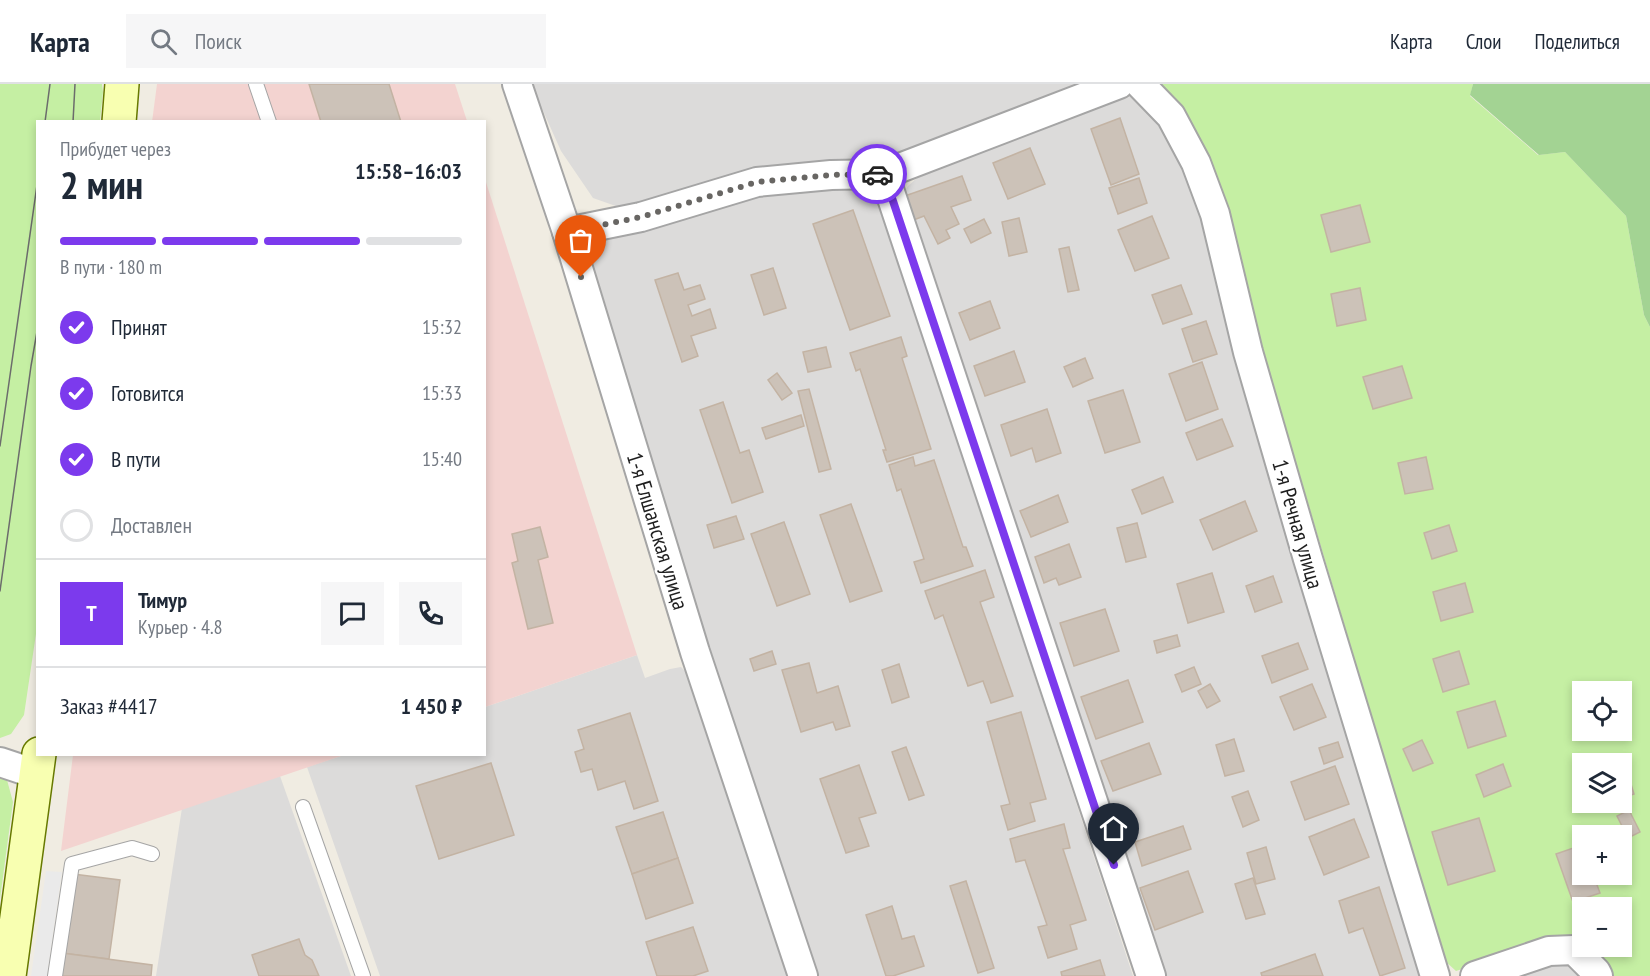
<!DOCTYPE html>
<html lang="ru">
<head>
<meta charset="utf-8">
<style>
	body { margin:0; font-family:"PT Sans Narrow",sans-serif; background:#f6f6f7; color:#1f2937; height:100vh; display:flex; flex-direction:column; font-size:22px; white-space:nowrap }
	* { box-sizing:border-box; margin:0 }
	p { font-size:20px; color:#747a83 }
	.icon { flex:none; width:33px; height:33px; fill:none; stroke:currentColor; stroke-width:2; stroke-linecap:round; stroke-linejoin:round }
	.map { position:relative; flex:1; overflow:hidden }
	.panel { position:absolute; left:36px; top:36px; width:450px; height:636px; display:flex; flex-direction:column; background:#fff; border-radius:0px; box-shadow:0 3px 9px #0003 }
	.panel>* { flex:none }
	.tools { position:absolute; left:1572px; top:597px; display:grid; gap:12px }
	.tools a { display:grid; place-items:center; width:60px; height:60px; border-radius:0px; background:#fff; box-shadow:0 3px 9px #0003; font-size:30px }
	.pin { position:absolute; display:grid; place-items:center; width:51px; height:51px; color:#fff; margin:-62px -26px; border-radius:50% 50% 50% 0; rotate:-45deg; box-shadow:0 0 6px #0007 }
	.pin .icon { rotate:45deg }
	.courier { position:absolute; display:grid; place-items:center; width:60px; height:60px; margin:-30px; border:4px solid #7c3aed; border-radius:50%; background:#fff; color:#222; box-shadow:0 2px 8px #0007 }
	.overview em { font-style:normal; font-weight:700 }
	.overview div { display:flex; flex-direction:column-reverse }
	.overview { display:flex; align-items:center; justify-content:space-between; height:102px; padding:0 24px }
	h1 { font-size:39px; font-weight:700; line-height:45px }
	.bar { display:grid; grid-template-columns:repeat(4,1fr); gap:9px 6px; align-content:center; height:72px; padding:0 24px }
	.bar i { height:8px; border-radius:4px; background:#e0e1e3 }
	.bar .on { background:#7c3aed }
	.bar p { grid-column:span 4 }
	.line { display:flex; align-items:center; gap:15px; padding:0 24px; border-top:2px solid #e0e1e3 }
	.line div { flex:1 }
	.round { display:grid; place-items:center; flex:none; width:63px; height:63px; border-radius:0px; background:#f6f6f7 }
	ol { padding:0 24px; list-style:none }
	li { display:flex; align-items:center; gap:18px; height:66px }
	li p { margin-inline-start:auto }
	li .icon { padding:6px; border-radius:50%; background:#7c3aed; color:#fff; stroke-width:4 }
	li:last-child { color:#747a83 }
	li i { width:33px; height:33px; border:3px solid #e0e1e3; border-radius:50% }
	header { display:flex; align-items:center; gap:36px; box-sizing:border-box; height:84px; padding:0 30px; background:#fff; border-bottom:2px solid #e0e1e3 }
	header strong { font-size:28px }
	nav { display:flex; gap:33px; margin-inline-start:auto; font-size:21px }
	.search { width:420px; height:54px; background:#f6f6f7; display:flex; align-items:center; gap:15px; box-sizing:border-box; padding:0 21px; border-radius:0px; color:#747a83; font-size:22px }
	.map>svg:first-child { display:block }
</style>
</head>
<body>
<header>
<strong>Карта</strong>
<div class="search"><svg class="icon" aria-label="search" viewBox="0 0 24 24"><circle cx="10" cy="10" r="6"/><path d="M15 15l6 6"/></svg>Поиск</div>
<nav><a>Карта</a><a>Слои</a><a>Поделиться</a></nav>
</header>
<div class="map">
<svg width="1650" height="892" viewBox="0 0 1650 892">
	<rect width="100%" height="100%" fill="#f0ece2"/>
	<g fill="#dcdbda">
		<path d="M531 0H1098L888 75 831 84 630 127 593 114 561 67Z"/>
		<path d="M1123 8 1138 11 1191 80 1424 892H1162L902 111 908 102 927 85Z"/>
		<path d="M873 102 916 209 937 295 1133 892H815L588 198 587 166 601 153 758 105Z"/>
		<path d="M637 571 645 594 670 585 681 583 687 589 791 892H380L307 683 344 671 484 670 485 623Z"/>
		<path d="M280 692 351 892H156L182 724Z"/>
		<path d="M1565 873 1591 892H1494Z"/>
	</g>
	<g fill="#f3d3d0">
		<path d="M157 0H455L467 37 152 38Z"/>
		<path d="M484 92 637 571 485 623H484Z"/>
		<path d="M73 671V670L344 671 61 767Z"/>
	</g>
	<g fill="#c5efa3" fill-rule="evenodd">
		<path d="M0 0H102L103 8 100 37 38 38 37 543 24 631 11 650 0 654Z"/>
		<path d="M1153 0H1473L1470 12 1538 71 1565 68 1626 132 1644 231 1650 243V892H1604L1556 854 1456 887 1444 876 1263 268 1209 95ZM1582 608H1622V646H1582ZM1582 680H1622V718H1582ZM1582 752H1622V790H1582ZM1582 824H1622V862H1582Z"/>
		<path d="M0 692 7 696 13 718 0 815Z"/>
	</g>
	<path fill="#a3d393" d="M1473 0H1650V243L1644 231 1626 132 1565 68 1539 71 1470 11Z"/>
	<path fill="#eaeaea" d="M46 787 62 788 47 892H31Z"/>
	<g fill="#ccc2b8" stroke="#c3b3a3" stroke-width="1.5">
		<path d="M309 0H389L401 38H321Z"/>
		<path d="M1120 34 1139 90 1111 101 1091 45Z"/>
		<path d="M1030 64 1045 100 1008 115 993 79Z"/>
		<path d="M962 92 971 116 951 123 959 140 946 146 950 154 938 160 924 132 911 137 902 113Z"/>
		<path d="M1139 94 1147 119 1118 130 1109 104Z"/>
		<path d="M1360 121 1370 158 1331 168 1321 131Z"/>
		<path d="M853 126 890 232 850 246 813 140Z"/>
		<path d="M1152 132 1169 174 1135 187 1118 146Z"/>
		<path d="M1019 134 1027 168 1009 172 1002 138Z"/>
		<path d="M984 135 991 149 971 159 964 145Z"/>
		<path d="M1069 163 1079 206 1068 208 1059 165Z"/>
		<path d="M773 184 786 224 764 231 751 191Z"/>
		<path d="M678 189 684 206 700 201 705 215 688 221 692 232 710 225 716 244 691 252 698 272 682 278 655 196Z"/>
		<path d="M1181 201 1192 230 1163 240 1152 211Z"/>
		<path d="M1360 204 1366 236 1337 242 1331 210Z"/>
		<path d="M990 217 1000 244 970 256 959 229Z"/>
		<path d="M1206 237 1217 270 1193 278 1182 245Z"/>
		<path d="M901 253 907 272 902 274 931 365 887 378 883 366H886L860 285 856 287 850 269Z"/>
		<path d="M826 263 831 283 808 288 803 268Z"/>
		<path d="M1014 267 1025 298 985 312 974 282Z"/>
		<path d="M1085 274 1093 294 1073 303 1064 283Z"/>
		<path d="M1202 278 1218 325 1186 337 1169 290Z"/>
		<path d="M1402 282 1412 314 1373 325 1363 293Z"/>
		<path d="M777 289 792 309 782 316 768 296Z"/>
		<path d="M809 305 831 385 819 388 798 307Z"/>
		<path d="M1123 306 1140 358 1105 369 1088 317Z"/>
		<path d="M723 318 740 369 749 366 763 408 732 419 700 326Z"/>
		<path d="M1047 325 1061 369 1036 378 1032 364 1011 372 1001 341Z"/>
		<path d="M801 331 804 342 766 355 762 344Z"/>
		<path d="M1222 335 1233 362 1197 376 1186 349Z"/>
		<path d="M913 373 915 382 934 376 963 463H966L973 482 921 499 914 478 924 475 901 405 897 407 889 381Z"/>
		<path d="M1426 373 1433 405 1405 410 1398 379Z"/>
		<path d="M1163 393 1173 418 1142 430 1132 406Z"/>
		<path d="M1058 411 1068 438 1031 453 1020 427Z"/>
		<path d="M1245 417 1257 447 1213 466 1200 436Z"/>
		<path d="M851 420 882 507 850 518 820 431Z"/>
		<path d="M736 432 744 455 714 464 707 441Z"/>
		<path d="M784 438 810 510 777 522 751 450Z"/>
		<path d="M1137 439 1146 473 1126 478 1117 444Z"/>
		<path d="M1449 441 1457 467 1432 475 1424 449Z"/>
		<path d="M540 443 548 473 538 476 553 539 528 545 512 479 518 477 512 450Z"/>
		<path d="M1069 460 1081 493 1059 501 1056 494 1044 499 1035 473Z"/>
		<path d="M985 486 994 513 980 518 1013 612 991 619 983 597 968 602 943 531 935 535 925 507Z"/>
		<path d="M1212 489 1224 528 1188 539 1177 500Z"/>
		<path d="M1273 492 1282 518 1255 528 1246 502Z"/>
		<path d="M1465 499 1473 528 1441 537 1433 508Z"/>
		<path d="M1105 525 1119 567 1074 582 1060 539Z"/>
		<path d="M1177 551 1180 562 1157 569 1154 557Z"/>
		<path d="M1298 559 1308 585 1272 599 1262 572Z"/>
		<path d="M772 567 776 580 754 587 750 575Z"/>
		<path d="M1459 567 1469 600 1443 608 1433 575Z"/>
		<path d="M809 579 817 609 838 602 850 642 836 646 833 638 801 648 782 586Z"/>
		<path d="M899 580 909 613 892 619 882 586Z"/>
		<path d="M1194 583 1201 600 1182 608 1175 591Z"/>
		<path d="M1128 596 1143 638 1096 655 1081 613Z"/>
		<path d="M1210 600 1220 617 1207 624 1198 607Z"/>
		<path d="M1312 600 1326 633 1294 646 1280 613Z"/>
		<path d="M1495 617 1506 652 1468 664 1457 628Z"/>
		<path d="M1021 628 1046 715 1030 719 1035 737 1008 746 1001 722 1010 720 987 638Z"/>
		<path d="M630 629 658 717 634 725 625 697 598 706 592 685 581 688 575 668 584 665 578 646Z"/>
		<path d="M1234 655 1244 687 1225 692 1216 661Z"/>
		<path d="M1422 656 1433 679 1413 687 1403 665Z"/>
		<path d="M1338 658 1343 673 1324 680 1319 664Z"/>
		<path d="M1149 659 1161 690 1113 707 1101 677Z"/>
		<path d="M906 663 924 711 909 716 892 668Z"/>
		<path d="M1623 674 1634 710 1622 714V680H1607Z"/>
		<path d="M491 679 514 751 439 775 416 702Z"/>
		<path d="M1503 680 1511 702 1484 713 1476 691Z"/>
		<path d="M859 681 876 729 859 734 869 762 846 769 820 695Z"/>
		<path d="M1335 682 1349 720 1305 736 1291 698Z"/>
		<path d="M1248 707 1259 736 1243 743 1232 713Z"/>
		<path d="M1629 726 1640 748 1628 754 1617 732Z"/>
		<path d="M663 728 678 774 632 790 616 743Z"/>
		<path d="M1479 734 1495 787 1448 801 1432 748Z"/>
		<path d="M1354 735 1369 773 1324 791 1309 753Z"/>
		<path d="M1064 740 1070 764 1063 765 1086 836 1070 841 1077 865 1048 874 1038 843 1047 841 1025 776 1016 778 1010 755Z"/>
		<path d="M1183 742 1191 765 1142 782 1135 758Z"/>
		<path d="M1582 761V790H1593L1600 809 1573 818 1556 770Z"/>
		<path d="M1266 763 1275 795 1256 800 1247 769Z"/>
		<path d="M678 774 693 819 646 835 632 790Z"/>
		<path d="M1188 787 1203 828 1155 846 1140 804Z"/>
		<path d="M73 790 120 796 109 875 62 869Z"/>
		<path d="M1253 794 1265 830 1246 835 1235 800Z"/>
		<path d="M966 797 994 884 978 889 950 802Z"/>
		<path d="M1379 803 1405 884 1380 892 1363 844 1349 849 1339 817Z"/>
		<path d="M892 822 902 855 914 852 924 882 893 892H886L866 831Z"/>
		<path d="M693 843 708 887 693 892H657L646 858Z"/>
		<path d="M299 855 305 871 312 876 319 892H259L252 871Z"/>
		<path d="M62 869 152 881 151 892H59Z"/>
		<path d="M1315 870 1323 892H1262L1261 889Z"/>
		<path d="M1100 876 1105 892H1062L1061 888Z"/>
	</g>
	<g fill="none" stroke-linecap="round" stroke-linejoin="round">
		<g stroke="#a5a5a5" stroke-width="16">
			<g id="service">
				<path d="M256 0 269 38"/>
				<path d="M303 723 363 892"/>
				<path d="M55 892 72 780 132 764 152 770"/>
			</g>
		</g>
		<g stroke="#a5a5a5" stroke-width="32">
			<g id="minor">
				<path d="M517 0 567 148 695 568 803 892"/>
				<path d="M1140 0 1171 32 1196 79 1215 130 1248 268 1308 475 1435 892"/>
				<path d="M884 90 1151 892"/>
				<path d="M567 148 641 133 757 98 831 91 884 90 1119 0"/>
				<path d="M0 678 36 690"/>
				<path d="M1475 892 1549 867 1574 866 1596 888 1598 892"/>
			</g>
		</g>
		<g stroke="#677900" stroke-width="36">
			<g id="secondary">
				<path d="M119 38 122 0"/>
				<path d="M9 892 39 670"/>
			</g>
		</g>
		<use href="#service" stroke="#fff" stroke-width="14"/>
		<use href="#minor" stroke="#fff" stroke-width="28"/>
		<use href="#secondary" stroke="#f8ffb1" stroke-width="33"/>
		<g stroke="#6c6c6c" stroke-width="1.5">
			<path d="M45 38 50 0"/>
			<path d="M73 38 75 0"/>
			<path d="M0 362 38 94"/>
			<path d="M0 507 31 282 38 242"/>
		</g>
	</g>
	<g fill="none" stroke-linecap="round" stroke-linejoin="round">
		<path stroke="#686663" stroke-width="6" stroke-dasharray="0 10.8" d="M581 193 567 148 641 133 757 98 831 91 877 90"/>
		<path stroke="#7c3aed" stroke-width="8" d="M877 90H884L1114 781"/>
	</g>
	<g text-anchor="middle" stroke-width="5" stroke-linejoin="round" paint-order="stroke">
		<g font-size="22" fill="#1e1e1e" stroke="#fff">
			<text transform="translate(1298 440) rotate(74)" y="8">1-я Речная улица</text>
			<text transform="translate(658 447) rotate(73)" y="8">1-я Елшанская улица</text>
		</g>
	</g>
</svg>
<div class="tools">
<a><svg class="icon" aria-label="locate" viewBox="0 0 24 24"><circle cx="12" cy="12" r="6"/><path d="M12 2v4M12 18v4M2 12h4M18 12h4"/></svg></a>
<a><svg class="icon" aria-label="layers" viewBox="0 0 24 24"><path d="M12 4l9 5-9 5-9-5zM3 14l9 5 9-5"/></svg></a>
<a>+</a>
<a>−</a>
</div>
<div class="pin" style="left:581px;top:193px;background:#ea580c"><svg class="icon" aria-label="bag" viewBox="0 0 24 24"><path d="M5 8h14l-1 12H6zM9 8a3 3 0 0 1 6 0"/></svg></div>
<div class="pin" style="left:1114px;top:781px;background:#1f2937"><svg class="icon" aria-label="home" viewBox="0 0 24 24"><path d="M3 11l9-7 9 7M6 9v11h12V9"/></svg></div>
<div class="courier" style="left:877px;top:90px"><svg class="icon" aria-label="car" viewBox="0 0 24 24"><path d="M5 17H2v-5l4-1 3-4h7l3 4 3 1v5h-3M9 17h6M6 11h13"/><circle cx="7" cy="17" r="2"/><circle cx="17" cy="17" r="2"/></svg></div>
<section class="panel">
<div class="overview"><div><h1>2 мин</h1><p>Прибудет через</p></div><em>15:58–16:03</em></div>
<div class="bar"><i class="on"></i><i class="on"></i><i class="on"></i><i></i><p>В пути · 180 m</p></div>
<ol>
<li><svg class="icon" aria-label="check" viewBox="0 0 24 24"><path d="M5 12l5 5 9-10"/></svg>Принят<p>15:32</p></li>
<li><svg class="icon" aria-label="check" viewBox="0 0 24 24"><path d="M5 12l5 5 9-10"/></svg>Готовится<p>15:33</p></li>
<li><svg class="icon" aria-label="check" viewBox="0 0 24 24"><path d="M5 12l5 5 9-10"/></svg>В пути<p>15:40</p></li>
<li><i></i>Доставлен</li>
</ol>
<div class="line" style="height:108px"><b class="round" style="background:#7c3aed;color:#fff">Т</b><div><b>Тимур</b><p>Курьер · 4.8</p></div><a class="round"><svg class="icon" aria-label="chat" viewBox="0 0 24 24"><path d="M4 5h16v11H9l-5 4z"/></svg></a><a class="round"><svg class="icon" aria-label="phone" viewBox="0 0 24 24"><path d="M5 4h4l2 5-3 2q2 4 5 5l2-3 5 2v4C11 20 4 13 5 4z"/></svg></a></div>
<div class="line" style="height:78px"><div>Заказ #4417</div><b>1 450 ₽</b></div>
</section>
</div>
</body>
</html>
